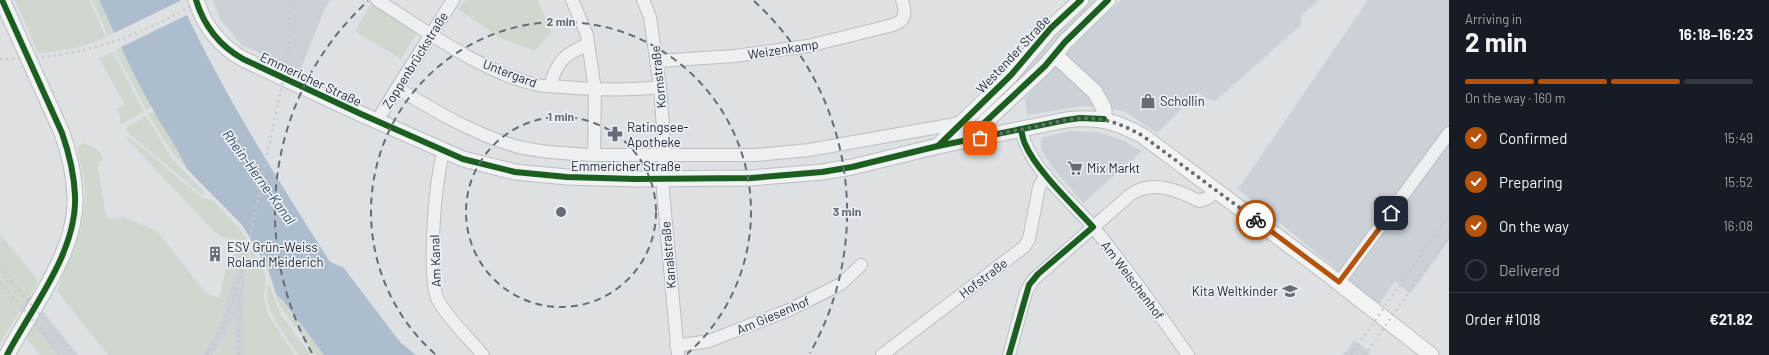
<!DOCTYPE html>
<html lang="en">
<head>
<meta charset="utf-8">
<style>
	body { margin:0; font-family:Barlow,sans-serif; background:#242831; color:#f1f3f6; height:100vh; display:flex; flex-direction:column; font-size:15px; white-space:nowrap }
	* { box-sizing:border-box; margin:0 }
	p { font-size:13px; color:#9ea1a6 }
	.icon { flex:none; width:22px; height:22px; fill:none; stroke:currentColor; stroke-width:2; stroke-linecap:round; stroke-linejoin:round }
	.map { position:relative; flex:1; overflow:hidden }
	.panel { display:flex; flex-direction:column; background:#171b24; width:320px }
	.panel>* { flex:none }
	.pin { position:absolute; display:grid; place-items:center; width:34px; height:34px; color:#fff; margin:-17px; border-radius:8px; box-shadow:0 2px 6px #0006 }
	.courier { position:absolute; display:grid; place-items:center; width:40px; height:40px; margin:-20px; border:3px solid #b45309; border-radius:50%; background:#fff; color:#222; box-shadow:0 1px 5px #0007 }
	.head em { font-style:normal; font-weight:700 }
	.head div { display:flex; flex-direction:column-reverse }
	.head { display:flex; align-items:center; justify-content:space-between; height:68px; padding:0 16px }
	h1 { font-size:26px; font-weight:700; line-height:30px }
	.bar { display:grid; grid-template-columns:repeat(4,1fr); gap:6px 4px; align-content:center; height:48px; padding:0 16px }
	.bar i { height:5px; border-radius:3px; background:#363941 }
	.bar .on { background:#b45309 }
	.bar p { grid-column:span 4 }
	.line { display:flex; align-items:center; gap:10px; padding:0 16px; border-top:1px solid #363941 }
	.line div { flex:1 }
	ol { padding:0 16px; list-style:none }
	li { display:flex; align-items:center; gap:12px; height:44px }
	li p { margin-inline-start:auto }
	li .icon { padding:4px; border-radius:50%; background:#b45309; color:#fff; stroke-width:4 }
	li:last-child { color:#9ea1a6 }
	li i { width:22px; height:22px; border:2px solid #363941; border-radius:50% }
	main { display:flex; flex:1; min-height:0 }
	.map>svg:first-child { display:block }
</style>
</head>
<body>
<main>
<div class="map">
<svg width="1449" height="355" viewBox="0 0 1449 355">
	<rect width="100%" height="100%" fill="#dee1e4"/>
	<g fill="#ccd0d7">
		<path d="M213 0H331L325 8 300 71 242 45 220 19Z"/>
		<path d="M1121 0H1319L1301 16V25L1215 101 1206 98 1198 92 1157 133 1124 111 1096 106 1075 107 1027 115 1025 98 1086 33Z"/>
		<path d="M1368 0H1449V240L1410 294 1395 281 1379 304 1237 188 1241 185Z"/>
		<path d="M1069 131 1098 132 1122 140 1142 151 1083 203 1055 170 1041 150V138Z"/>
		<path d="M243 251 249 253 244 296V355H235L234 353V315L228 331 213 355H202L219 326 240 256Z"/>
		<path d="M0 262 27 292 78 355H57L0 287Z"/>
		<path d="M1354 340 1370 352 1368 355H1342L1350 347Z"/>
	</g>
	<g fill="#cfd7cf">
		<path d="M15 0H89L106 37C85 48 61 51 38 53Z"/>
		<path d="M92 0H99L114 33 108 36Z"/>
		<path d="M466 0H538L551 33 534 51 499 37 458 9Z"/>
		<path d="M1087 0H1102L999 104 993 97Z"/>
		<path d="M371 4 417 32 401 59 355 31Z"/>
		<path d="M121 48 151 107 146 110 115 51Z"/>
		<path d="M113 52 144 112 120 125V116L117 108 125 105 99 58Z"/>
		<path d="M154 111 183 159 187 169C171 153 160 134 148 114Z"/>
		<path d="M146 116 173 160 203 191 204 195 201 194 126 131 128 126Z"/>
		<path d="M124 136 128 137 138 144 202 198 212 200 239 228 246 238 243 251 240 256 219 326 202 355H108L57 291C68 260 85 230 85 196 86 180 80 163 77 147L84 143 100 152 103 158 102 161 97 162 106 216 109 219 124 217 157 231 205 292 219 298 229 255 233 256 237 240 222 237 212 229Z"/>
		<path d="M0 234 38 280 35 287 0 343Z"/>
		<path d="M253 243 268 268 277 296 282 299 324 355H315L278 303 267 269Z"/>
		<path d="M251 247 262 266 266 278 264 298 268 315 295 355H244V296Z"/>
		<path d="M269 283 280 313 311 355H299C287 338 259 305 269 283Z"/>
		<path d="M234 313 235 355H213L228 331Z"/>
		<path d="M34 326 57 355H40L24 336Z"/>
	</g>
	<path fill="#aebdce" d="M99 0H180C222 92 276 177 330 262L343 267 400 342 416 355H324L282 299 277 296 268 268 242 225 187 169C178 148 163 129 152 108 132 73 116 36 99 0Z"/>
	<path fill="#dee1e4" d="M182 0 189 14 119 48 112 34Z"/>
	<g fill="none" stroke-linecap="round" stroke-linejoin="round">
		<g stroke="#bcbfc2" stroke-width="14">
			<g id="minor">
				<path d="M377 0C425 30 483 73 538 85 546 87 555 86 563 87 597 90 626 91 660 87"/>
				<path d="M572 0 587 35 595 90 594 155"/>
				<path d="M643 0 650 17 660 87 665 155 663 191 678 355"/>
				<path d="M657 61 735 56 808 46 889 26C905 22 907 16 902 0"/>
				<path d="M550 86C558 59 563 56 588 44"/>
				<path d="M397 88C435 111 472 133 515 146 537 152 571 154 594 155H756L809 150 961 123"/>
				<path d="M377 121 397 88 453 0"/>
				<path d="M1021 129C1029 169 1069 198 1094 228 1127 269 1158 312 1188 355"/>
				<path d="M444 151C435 174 427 280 438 300 449 320 468 337 483 355"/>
				<path d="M1339 282 1449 133"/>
				<path d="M676 346 709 341 789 310 841 284 861 265"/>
				<path d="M882 355 1024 247 1029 239 1039 187 1046 175"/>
				<path d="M1009 355 1026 292 1033 280 1130 195C1152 179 1177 190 1199 201L1208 198 1216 191"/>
			</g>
		</g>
		<g stroke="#bbbec1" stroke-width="17">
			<g id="major">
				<path d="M2 0 62 133C69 153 74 173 75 195 78 251 32 307 7 355"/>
				<path d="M196 0C204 26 220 46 243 59L361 114 463 159 515 172 567 177 636 179 751 178 822 172 852 167 938 146 1066 120C1098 116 1115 121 1143 136L1325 272 1431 355"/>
				<path d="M1055 55 1095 92 1104 109V119"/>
				<path d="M966 140 1045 66 1065 42 1108 0"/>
				<path d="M938 146 1011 75 1051 28 1081 0"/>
			</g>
		</g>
		<use href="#minor" stroke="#eeeff0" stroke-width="12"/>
		<use href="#major" stroke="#f2f4f4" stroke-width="15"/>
		<g stroke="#c7c9cb" stroke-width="2.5" stroke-dasharray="2 4" stroke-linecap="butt">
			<path d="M0 59C71 61 140 38 200 0"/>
			<path d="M0 267 74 355"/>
			<path d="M0 283 37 325 61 355"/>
			<path d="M207 355C227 323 237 291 246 255L286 66 289 47V0"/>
			<path d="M239 355 240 293"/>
			<path d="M1351 355 1449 215"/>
			<path d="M1365 355 1449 235"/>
		</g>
		<g stroke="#ebeff3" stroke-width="8">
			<g id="cycleway">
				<path d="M2 0 62 133C69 153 74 173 75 195 78 251 32 307 7 355"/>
				<path d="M196 0C204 26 220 46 243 59L361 114 463 159 515 172 567 177 636 179 751 178 822 172 852 167 938 146 1066 120 1080 118 1104 119"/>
				<path d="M966 140 1045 66 1065 42 1108 0"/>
				<path d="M938 146 1011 75 1051 28 1081 0"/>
				<path d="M1009 355 1029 285 1038 274 1093 227C1073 205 1036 170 1025 144 1023 140 1022 134 1021 129"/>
			</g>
		</g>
		<use href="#cycleway" stroke="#1b5e20" stroke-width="6"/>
	</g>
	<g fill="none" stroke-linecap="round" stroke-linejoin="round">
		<path stroke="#676d76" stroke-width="4" stroke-dasharray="0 7.2" d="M980 138 1066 120C1098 115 1116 121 1143 136L1256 220"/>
		<path stroke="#b45309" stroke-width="5" d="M1256 220 1339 282 1391 213"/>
	</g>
	<g fill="none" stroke="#676d76" stroke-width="2" stroke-dasharray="7 5">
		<circle cx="561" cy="212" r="95"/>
		<path d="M435 354A190 190 0 1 1 687 354"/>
		<path d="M312 353A286 286 0 0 1 368 1M754 1A286 286 0 0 1 810 353"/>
	</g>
	<defs>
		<g id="shop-bare" transform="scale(1.2)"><path d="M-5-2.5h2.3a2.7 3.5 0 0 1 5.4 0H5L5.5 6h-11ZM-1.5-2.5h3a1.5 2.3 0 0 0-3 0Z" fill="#676d76" stroke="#ebeff3" stroke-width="2.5" paint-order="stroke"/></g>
		<g id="pharmacy-bare" transform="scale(1.2)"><path d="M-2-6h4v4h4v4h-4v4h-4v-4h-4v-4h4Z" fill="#676d76" stroke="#ebeff3" stroke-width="2.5" paint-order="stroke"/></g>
		<g id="supermarket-bare" transform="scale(1.2)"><path d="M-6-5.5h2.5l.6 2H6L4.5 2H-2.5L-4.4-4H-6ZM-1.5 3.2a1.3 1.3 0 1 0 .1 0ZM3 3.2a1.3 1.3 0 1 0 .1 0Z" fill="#676d76" stroke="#ebeff3" stroke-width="2.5" paint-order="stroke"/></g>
		<g id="building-bare" transform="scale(1.2)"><path d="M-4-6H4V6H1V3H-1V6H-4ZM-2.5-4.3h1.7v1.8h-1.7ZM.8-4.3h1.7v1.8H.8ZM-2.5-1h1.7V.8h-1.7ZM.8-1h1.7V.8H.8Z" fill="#676d76" stroke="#ebeff3" stroke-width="2.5" paint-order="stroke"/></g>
		<g id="school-bare" transform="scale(1.2)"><path d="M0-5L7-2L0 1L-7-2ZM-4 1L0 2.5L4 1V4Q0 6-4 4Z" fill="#676d76" stroke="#ebeff3" stroke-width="2.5" paint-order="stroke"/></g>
	</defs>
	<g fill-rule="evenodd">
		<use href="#shop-bare" x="1148" y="101"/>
		<use href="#pharmacy-bare" x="615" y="134"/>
		<use href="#supermarket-bare" x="1075" y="168"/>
		<use href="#building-bare" x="215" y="254"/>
		<use href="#school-bare" x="1290" y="291"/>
	</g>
	<g text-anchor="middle" stroke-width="3.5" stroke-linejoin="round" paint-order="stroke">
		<g font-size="13" fill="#272e3b" stroke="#ebeff3">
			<text transform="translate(783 49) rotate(-9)" y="5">Weizenkamp</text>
			<text transform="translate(1013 54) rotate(-47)" y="5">Westender Straße</text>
			<text transform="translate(415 60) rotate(-58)" y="5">Zoppenbrückstraße</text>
			<text transform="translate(510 73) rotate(21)" y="5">Untergard</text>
			<text transform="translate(658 77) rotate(-96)" y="5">Kornstraße</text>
			<text transform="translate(311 79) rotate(25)" y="5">Emmericher Straße</text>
			<text x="626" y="171">Emmericher Straße</text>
			<text transform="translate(668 255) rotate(-95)" y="5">Kanalstraße</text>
			<text transform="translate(435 261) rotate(-92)" y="5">Am Kanal</text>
			<text transform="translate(983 278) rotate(-37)" y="5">Hofstraße</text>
			<text transform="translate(1133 280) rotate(53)" y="5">Am Welschenhof</text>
			<text transform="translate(773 315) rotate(-23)" y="5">Am Giesenhof</text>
		</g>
		<g font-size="13" fill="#272e3b" stroke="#ebeff3" text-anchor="start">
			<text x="1160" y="106">Schollin</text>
			<text x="627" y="132">Ratingsee-<tspan x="627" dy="15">Apotheke</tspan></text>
			<text x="1087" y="173">Mix Markt</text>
			<text x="227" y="252">ESV Grün-Weiss<tspan x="227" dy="15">Roland Meiderich</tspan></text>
			<text x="1278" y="296" text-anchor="end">Kita Weltkinder</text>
		</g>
		<g font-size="14" font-style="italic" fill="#334d6c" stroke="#ebeff3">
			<text transform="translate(259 177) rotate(54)" y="5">Rhein-Herne-Kanal</text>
		</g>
	</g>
	<circle cx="561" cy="212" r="6" fill="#676d76" stroke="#ebeff3" stroke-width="2"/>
	<g font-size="12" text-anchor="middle" font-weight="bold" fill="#676d76" stroke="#ebeff3" stroke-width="3.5" stroke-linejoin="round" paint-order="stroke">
		<text x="561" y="26">2 min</text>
		<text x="561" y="121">1 min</text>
		<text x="847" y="216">3 min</text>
	</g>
</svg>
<div class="pin" style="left:980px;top:138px;background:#ea580c"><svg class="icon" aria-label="bag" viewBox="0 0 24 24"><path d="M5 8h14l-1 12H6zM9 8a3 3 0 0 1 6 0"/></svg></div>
<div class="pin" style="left:1391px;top:213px;background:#1f2937"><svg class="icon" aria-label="home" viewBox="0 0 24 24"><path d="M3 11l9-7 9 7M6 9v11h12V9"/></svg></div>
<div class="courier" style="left:1256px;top:220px"><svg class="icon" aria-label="bike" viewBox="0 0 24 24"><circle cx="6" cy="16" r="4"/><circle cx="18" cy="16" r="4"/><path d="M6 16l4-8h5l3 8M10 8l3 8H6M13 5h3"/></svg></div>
</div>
<section class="panel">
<div class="head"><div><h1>2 min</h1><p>Arriving in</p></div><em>16:18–16:23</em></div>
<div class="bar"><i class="on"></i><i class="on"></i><i class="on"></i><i></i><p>On the way · 160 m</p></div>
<ol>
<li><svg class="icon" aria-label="check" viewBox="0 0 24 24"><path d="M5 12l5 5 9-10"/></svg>Confirmed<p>15:49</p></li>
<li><svg class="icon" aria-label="check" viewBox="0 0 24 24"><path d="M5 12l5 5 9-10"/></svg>Preparing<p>15:52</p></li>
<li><svg class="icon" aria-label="check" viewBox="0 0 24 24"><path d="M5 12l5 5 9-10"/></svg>On the way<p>16:08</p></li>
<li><i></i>Delivered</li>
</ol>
<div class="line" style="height:52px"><div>Order #1018</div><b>€21.82</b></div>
</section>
</main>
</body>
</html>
